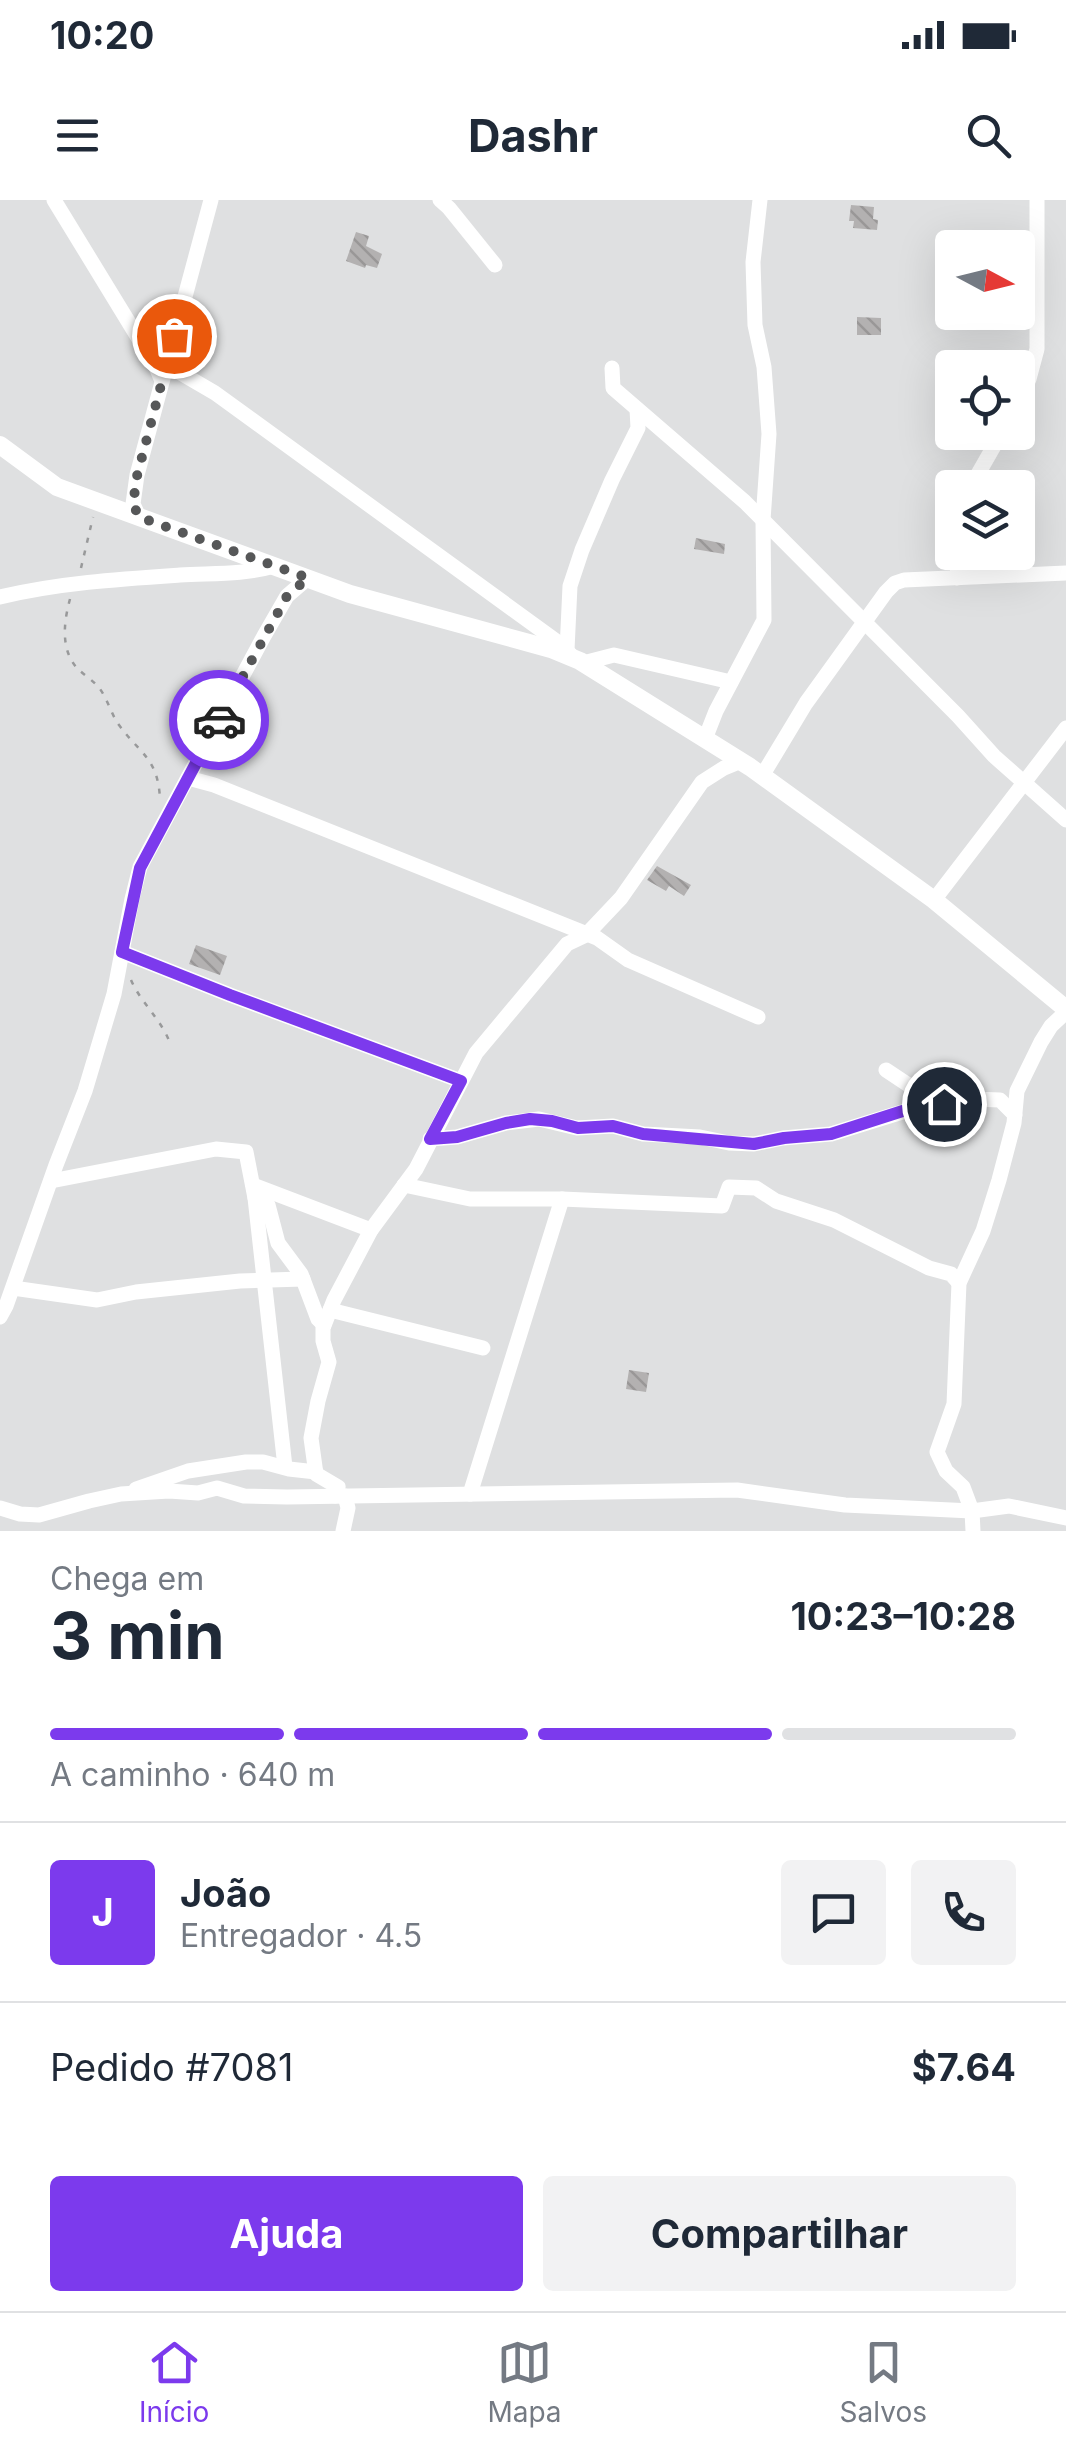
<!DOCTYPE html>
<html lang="pt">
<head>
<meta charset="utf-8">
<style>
	body { margin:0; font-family:Inter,sans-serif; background:#f2f2f3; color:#1f2937; height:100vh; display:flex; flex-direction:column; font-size:38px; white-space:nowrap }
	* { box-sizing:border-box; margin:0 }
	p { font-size:32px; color:#747a83 }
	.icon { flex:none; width:55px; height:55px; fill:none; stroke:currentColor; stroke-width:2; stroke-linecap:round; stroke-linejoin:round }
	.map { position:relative; height:1331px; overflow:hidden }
	.panel { display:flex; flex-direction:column; background:#fff; flex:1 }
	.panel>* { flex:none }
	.needle { width:65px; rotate:97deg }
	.buttons { position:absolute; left:935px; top:30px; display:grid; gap:20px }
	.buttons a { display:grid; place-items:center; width:100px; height:100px; border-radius:10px; background:#fff; box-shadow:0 10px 40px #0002; font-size:50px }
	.pin { position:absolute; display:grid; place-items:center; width:85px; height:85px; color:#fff; margin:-42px; border:5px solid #fff; border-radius:50%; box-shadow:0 2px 10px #0007 }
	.courier { position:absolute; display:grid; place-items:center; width:100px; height:100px; margin:-50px; border:8px solid #7c3aed; border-radius:50%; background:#fff; color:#222; box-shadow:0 2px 12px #0007 }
	.summary em { font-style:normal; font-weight:700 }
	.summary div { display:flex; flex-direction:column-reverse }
	.summary { display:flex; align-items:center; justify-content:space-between; height:170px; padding:0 50px }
	h1 { font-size:65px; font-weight:700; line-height:75px }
	.bar { display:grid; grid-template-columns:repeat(4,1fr); gap:15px 10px; align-content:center; height:120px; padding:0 50px }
	.bar i { height:12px; border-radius:8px; background:#e0e1e3 }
	.bar .current { background:#7c3aed }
	.bar p { grid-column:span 4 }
	.line { display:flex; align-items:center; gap:25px; padding:0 50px; border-top:2px solid #e0e1e3 }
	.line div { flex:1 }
	.round { display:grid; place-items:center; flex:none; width:105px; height:105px; border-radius:10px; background:#f2f2f3 }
	.action { display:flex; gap:20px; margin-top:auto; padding:20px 50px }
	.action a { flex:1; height:115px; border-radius:10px; background:#7c3aed; color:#fff; font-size:40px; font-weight:700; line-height:115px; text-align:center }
	.action a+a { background:#f2f2f3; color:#1f2937 }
	.status { display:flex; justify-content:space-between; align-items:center; height:70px; padding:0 50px; background:#fff; direction:ltr }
	.status svg { height:28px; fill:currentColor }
	header { display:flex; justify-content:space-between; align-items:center; height:130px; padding:0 50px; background:#fff; font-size:45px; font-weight:700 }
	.tabs { display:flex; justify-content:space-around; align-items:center; height:140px; border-top:2px solid #e0e1e3; background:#fff; font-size:28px; color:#747a83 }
	.tabs a { display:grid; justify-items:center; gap:5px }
	.tabs .current { color:#7c3aed }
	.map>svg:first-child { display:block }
</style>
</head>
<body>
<div class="status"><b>10:20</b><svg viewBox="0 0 49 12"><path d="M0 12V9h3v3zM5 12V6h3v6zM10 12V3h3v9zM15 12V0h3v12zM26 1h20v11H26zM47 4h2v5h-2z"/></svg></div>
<header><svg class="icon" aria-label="menu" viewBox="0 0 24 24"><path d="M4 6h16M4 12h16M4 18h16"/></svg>Dashr<svg class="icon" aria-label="search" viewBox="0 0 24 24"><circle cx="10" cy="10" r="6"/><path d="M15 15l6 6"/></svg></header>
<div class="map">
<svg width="1066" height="1331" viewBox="0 0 1066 1331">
	<defs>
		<pattern id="building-back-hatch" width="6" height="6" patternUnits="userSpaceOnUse" patternTransform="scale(2.5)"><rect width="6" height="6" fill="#b3b1b1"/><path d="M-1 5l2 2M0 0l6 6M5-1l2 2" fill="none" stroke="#999797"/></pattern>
	</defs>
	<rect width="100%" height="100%" fill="#dfe0e1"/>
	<g fill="url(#building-back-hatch)">
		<path d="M851 5 874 7 873 19 878 20 877 30 853 28 854 21H849Z"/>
		<path d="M356 32 369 36 366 46 382 54 377 68 366 65 365 68 346 61Z"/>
		<path d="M857 117 881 118V135H857Z"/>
		<path d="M696 338 725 344 724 354 694 349Z"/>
		<path d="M657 666 691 685 684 696 669 686 666 691 647 680Z"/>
		<path d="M196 745 227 756 220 775 189 764Z"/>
		<path d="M629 1170 649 1173 646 1192 626 1189Z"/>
	</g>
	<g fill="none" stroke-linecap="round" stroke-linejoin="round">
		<g stroke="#98999a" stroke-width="2.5" stroke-dasharray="5 8" stroke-linecap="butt">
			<path d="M81 368 93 317"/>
			<path d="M70 399C64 421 60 449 77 468 84 475 94 481 100 489 108 500 111 514 119 525 140 554 158 558 160 599"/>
			<path d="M131 780C141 803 161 819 170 843"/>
		</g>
		<g stroke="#fff" stroke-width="15">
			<path d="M54 0 156 167 162 181"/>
			<path d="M440 0 449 8 495 65"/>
			<path d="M167 165 215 193 559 443 573 457"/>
			<path d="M612 168 613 188 745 302 958 516 994 556 1066 620"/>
			<path d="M1018 204 1029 179 1037 149V0"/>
			<path d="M970 288 1002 232"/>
			<path d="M139 317 133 304 137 275 211 0"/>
			<path d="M957 378 959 352"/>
			<path d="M0 397C58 383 120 379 180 375 212 373 243 375 274 366"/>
			<path d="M567 450 570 386 582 350 612 280 638 228 637 209"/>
			<path d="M583 463 614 455 731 482"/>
			<path d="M705 539 716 511 764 420 763 320 769 234 764 167 755 125 753 62 760 0"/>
			<path d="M762 576 806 503 886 392 895 383 904 380 1066 373"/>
			<path d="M188 578 214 585 597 738 628 760 758 817"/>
			<path d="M934 700 1066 528"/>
			<path d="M122 752 230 795 461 881"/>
			<path d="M886 870 907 884 943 898 1000 900 1015 915"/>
			<path d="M430 939 457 937 506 923 539 919 577 928 613 926 643 934 700 937 729 943 754 944 783 938 831 934 912 909H938L950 899"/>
			<path d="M51 981 216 949 246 952 255 998 285 1267"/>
			<path d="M253 985 371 1030"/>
			<path d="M404 985 470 999H562L722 1006 729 987 756 988 776 1001 834 1020 929 1068 951 1074 959 1083"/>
			<path d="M255 998 260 999 268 1005 278 1043 301 1074 318 1119 324 1125"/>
			<path d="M13 1088 97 1100 136 1092 240 1081 303 1079"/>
			<path d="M330 1110 483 1148"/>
			<path d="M0 1117 6 1106 56 965 85 891 114 794 132 699 140 667 264 436 287 396 308 378"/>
			<path d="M136 1289 188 1271 246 1262H263L289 1269 316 1272"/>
			<path d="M470 1294 562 999"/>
			<path d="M335 1296 338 1287 316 1274 311 1238 318 1201 329 1162 323 1141V1128L334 1100 371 1030 416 969 476 853 567 744 586 735 621 698 702 582 724 568 741 561"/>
			<path d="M0 1308 20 1314 39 1315 89 1301 121 1294 169 1291 198 1293 217 1288 244 1296 287 1297 737 1290 845 1305 972 1311 1009 1306 1066 1318"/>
			<path d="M343 1331 348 1308 345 1296"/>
			<path d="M973 1331 972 1311 963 1287 946 1271 937 1252 954 1204 959 1083 983 1031 999 980 1014 923 1017 891 1041 842 1051 826 1066 812"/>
		</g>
		<path stroke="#fff" stroke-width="18" d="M0 245 57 287 350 394 551 449 580 461 750 567 934 700 1066 809"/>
	</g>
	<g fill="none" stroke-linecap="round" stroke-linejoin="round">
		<path stroke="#565758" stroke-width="10" stroke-dasharray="0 18" d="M174 136 137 276 133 304 139 317 308 378 287 396 219 520"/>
		<path stroke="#7c3aed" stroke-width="12" d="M219 520 140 668 122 752 230 795 461 881 430 939 457 937 506 923 530 919 552 921 578 928 613 926 643 934 754 944 784 938 831 934 912 908 938 909 944 904"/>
	</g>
</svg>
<div class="buttons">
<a><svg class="needle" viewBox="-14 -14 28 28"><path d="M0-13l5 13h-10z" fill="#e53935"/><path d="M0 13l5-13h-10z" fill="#747a83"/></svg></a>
<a><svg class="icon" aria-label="locate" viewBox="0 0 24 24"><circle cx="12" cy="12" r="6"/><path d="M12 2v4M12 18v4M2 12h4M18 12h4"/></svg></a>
<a><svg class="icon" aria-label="layers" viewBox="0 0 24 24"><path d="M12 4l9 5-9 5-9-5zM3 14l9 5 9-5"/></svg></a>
</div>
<div class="pin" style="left:174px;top:136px;background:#ea580c"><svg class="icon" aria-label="bag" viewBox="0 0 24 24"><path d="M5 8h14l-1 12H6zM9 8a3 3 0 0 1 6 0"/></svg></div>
<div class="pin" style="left:944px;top:904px;background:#1f2937"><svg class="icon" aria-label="home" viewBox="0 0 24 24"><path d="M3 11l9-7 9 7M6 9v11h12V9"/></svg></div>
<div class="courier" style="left:219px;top:520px"><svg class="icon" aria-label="car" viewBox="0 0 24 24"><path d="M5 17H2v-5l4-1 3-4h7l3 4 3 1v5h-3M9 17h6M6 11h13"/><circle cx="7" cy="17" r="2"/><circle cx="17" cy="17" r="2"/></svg></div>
</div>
<section class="panel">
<div class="summary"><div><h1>3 min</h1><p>Chega em</p></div><em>10:23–10:28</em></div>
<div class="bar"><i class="current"></i><i class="current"></i><i class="current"></i><i></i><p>A caminho · 640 m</p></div>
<div class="line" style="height:180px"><b class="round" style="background:#7c3aed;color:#fff">J</b><div><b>João</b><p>Entregador · 4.5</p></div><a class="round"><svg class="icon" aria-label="chat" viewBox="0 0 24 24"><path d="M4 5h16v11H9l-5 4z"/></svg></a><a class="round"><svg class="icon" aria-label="phone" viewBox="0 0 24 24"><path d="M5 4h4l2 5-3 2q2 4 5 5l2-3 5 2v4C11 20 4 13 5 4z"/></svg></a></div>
<div class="line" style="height:130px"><div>Pedido #7081</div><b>$7.64</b></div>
<div class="action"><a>Ajuda</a><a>Compartilhar</a></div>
</section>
<nav class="tabs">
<a class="current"><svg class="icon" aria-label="home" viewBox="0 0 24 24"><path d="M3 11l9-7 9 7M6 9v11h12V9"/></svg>Início</a>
<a><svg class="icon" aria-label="map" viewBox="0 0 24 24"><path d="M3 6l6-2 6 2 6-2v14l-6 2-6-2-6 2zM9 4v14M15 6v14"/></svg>Mapa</a>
<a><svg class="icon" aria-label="saved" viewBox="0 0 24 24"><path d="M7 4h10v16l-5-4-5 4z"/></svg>Salvos</a>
</nav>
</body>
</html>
